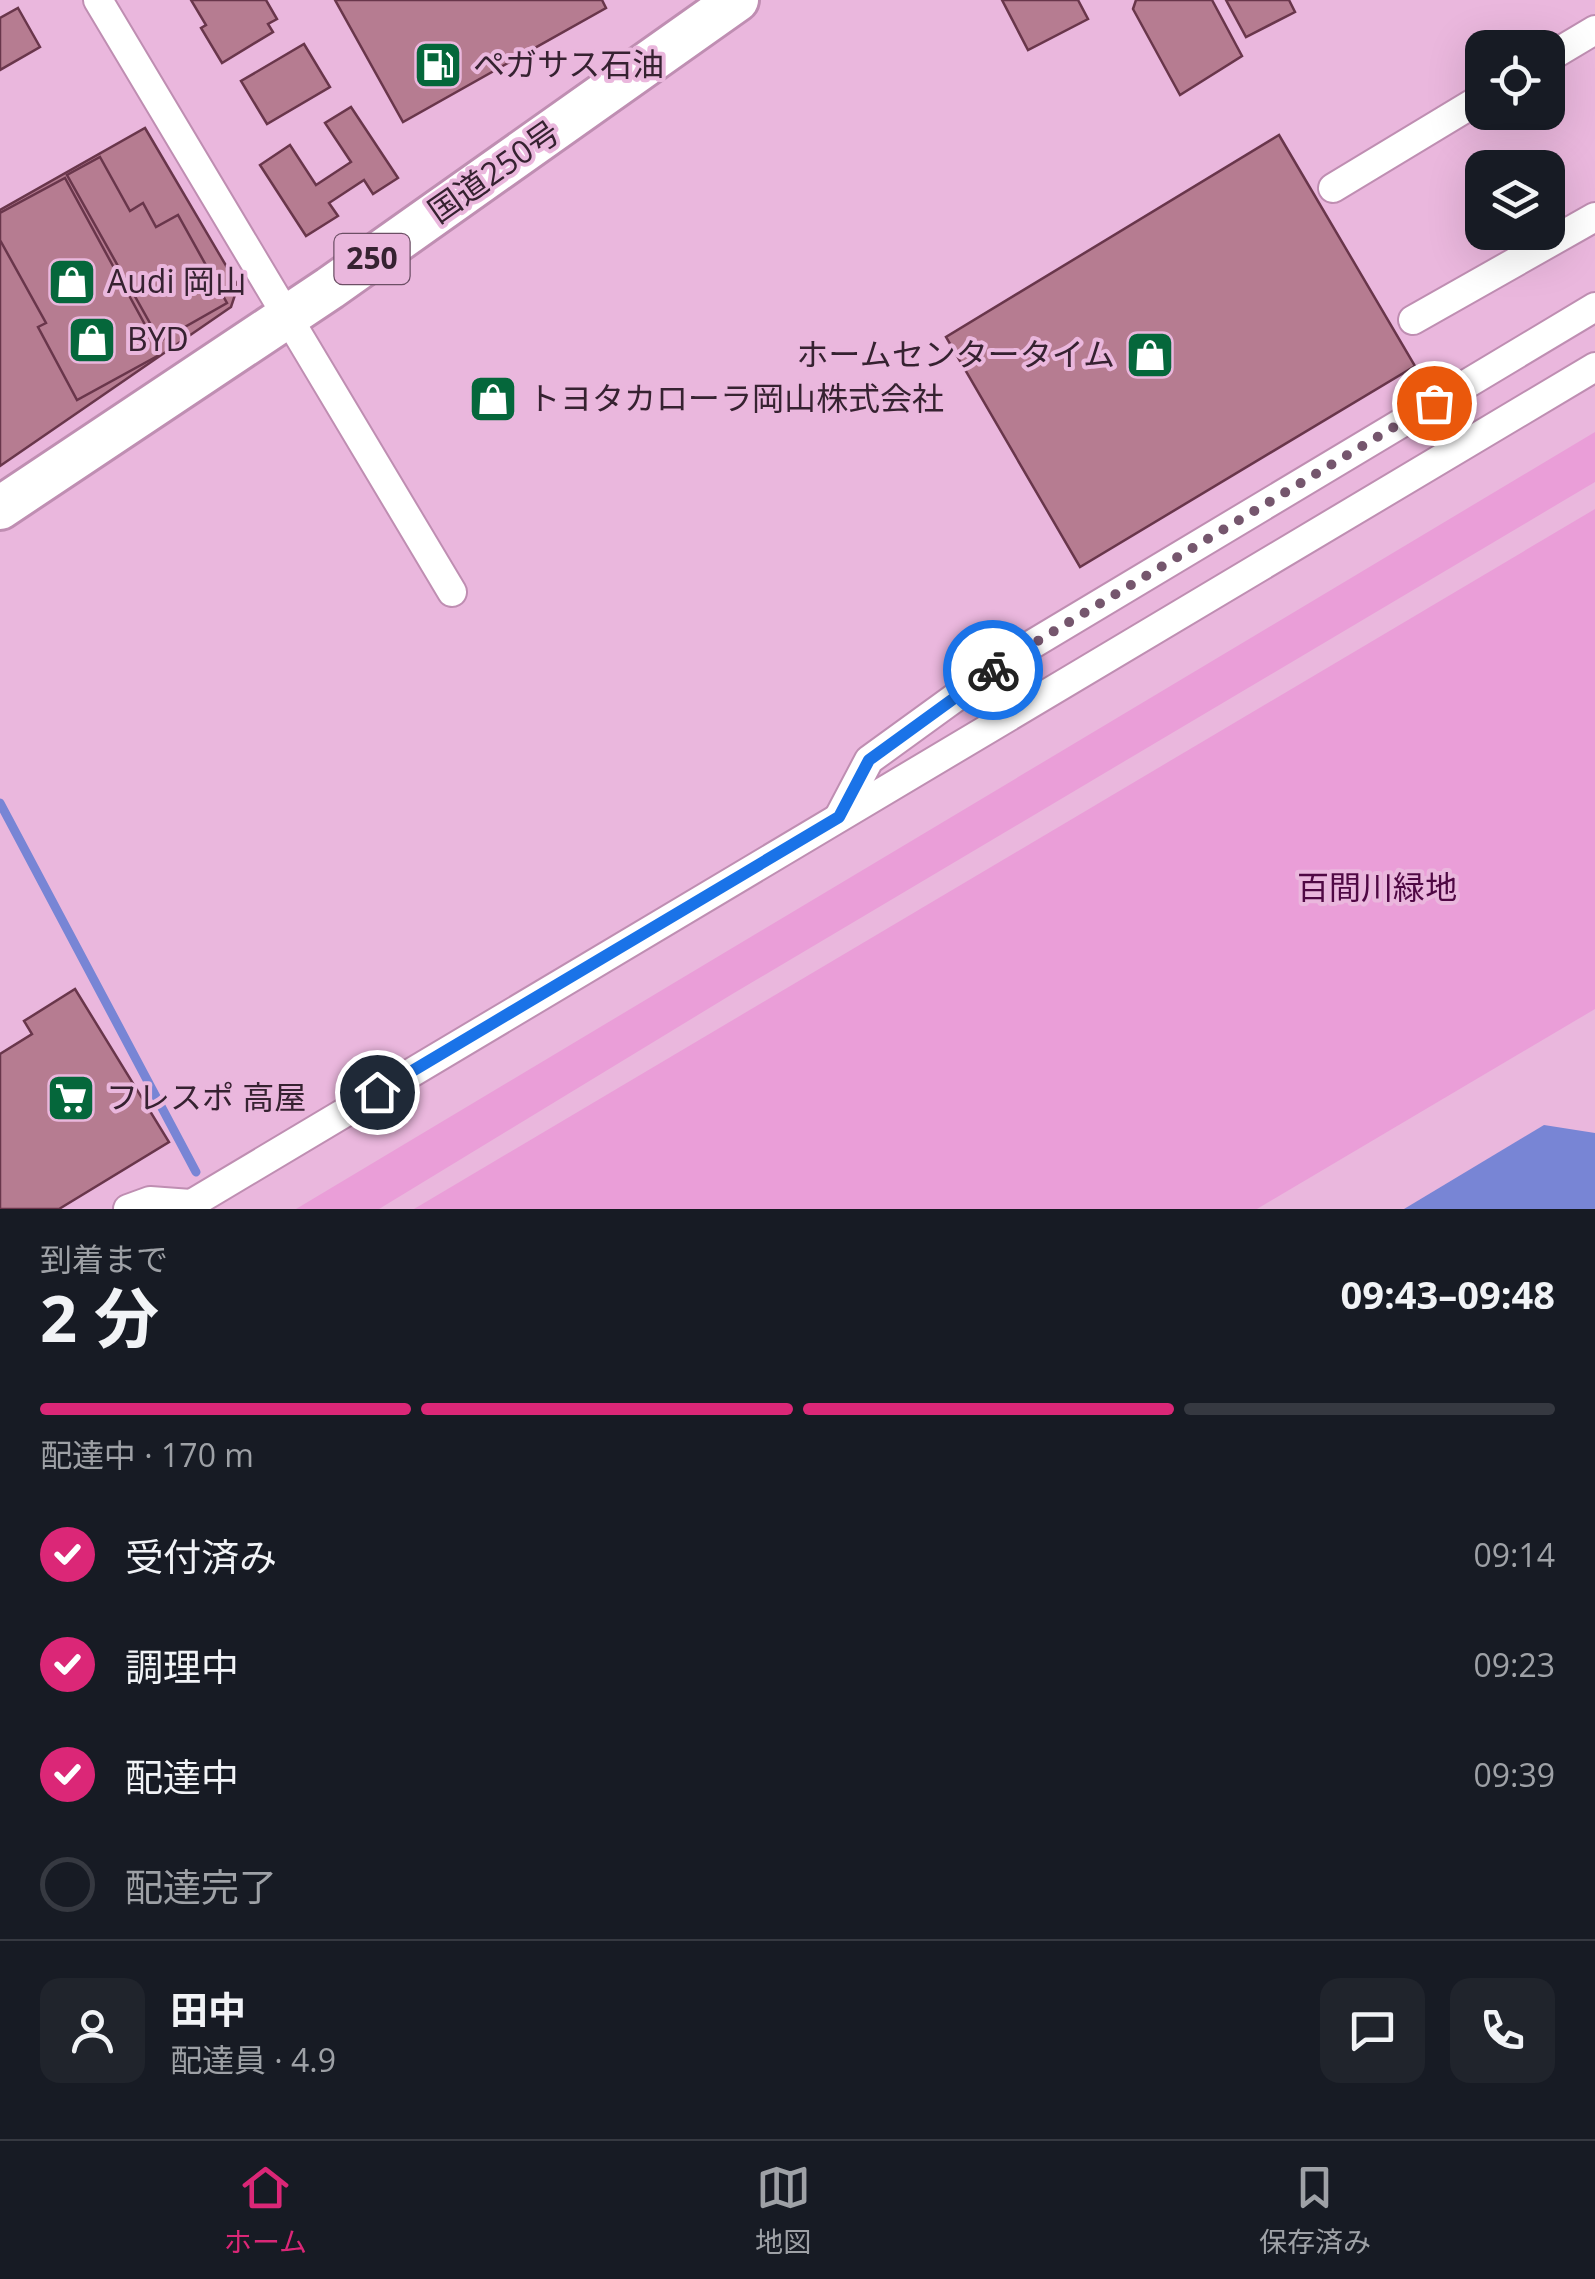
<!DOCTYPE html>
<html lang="ja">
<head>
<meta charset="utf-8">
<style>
	body { margin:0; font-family:"Open Sans","Noto Sans JP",sans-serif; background:#20242c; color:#f1f3f6; height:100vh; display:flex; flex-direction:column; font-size:38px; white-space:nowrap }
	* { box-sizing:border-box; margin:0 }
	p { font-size:32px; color:#9ea1a6 }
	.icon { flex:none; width:55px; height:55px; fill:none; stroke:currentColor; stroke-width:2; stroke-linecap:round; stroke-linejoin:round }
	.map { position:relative; height:1209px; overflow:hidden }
	.details { display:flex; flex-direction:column; background:#171b24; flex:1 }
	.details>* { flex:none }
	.tools { position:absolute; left:1465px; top:30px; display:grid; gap:20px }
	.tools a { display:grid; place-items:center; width:100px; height:100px; border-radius:20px; background:#171b24; box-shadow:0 10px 40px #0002; font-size:50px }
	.pin { position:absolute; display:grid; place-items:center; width:85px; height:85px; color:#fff; margin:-42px; border:5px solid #fff; border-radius:50%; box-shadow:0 2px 10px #0007 }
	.courier { position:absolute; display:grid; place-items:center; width:100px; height:100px; margin:-50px; border:8px solid #1a73e8; border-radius:50%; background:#fff; color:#222; box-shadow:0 2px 12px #0007 }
	.summary em { font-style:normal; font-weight:700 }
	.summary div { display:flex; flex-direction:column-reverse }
	.summary { display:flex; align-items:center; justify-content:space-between; height:170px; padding:0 40px }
	h1 { font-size:65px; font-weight:700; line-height:75px }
	.bar { display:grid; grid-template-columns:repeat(4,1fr); gap:15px 10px; align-content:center; height:120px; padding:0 40px }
	.bar i { height:12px; border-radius:8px; background:#363941 }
	.bar .on { background:#db2777 }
	.bar p { grid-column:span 4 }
	.line { display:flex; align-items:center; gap:25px; padding:0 40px; border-top:2px solid #363941 }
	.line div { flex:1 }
	.round { display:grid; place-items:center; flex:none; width:105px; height:105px; border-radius:20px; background:#20242c }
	ol { padding:0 40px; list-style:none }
	li { display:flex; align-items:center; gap:30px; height:110px }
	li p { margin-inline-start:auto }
	li .icon { padding:10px; border-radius:50%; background:#db2777; color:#fff; stroke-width:4 }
	li:last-child { color:#9ea1a6 }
	li i { width:55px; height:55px; border:5px solid #363941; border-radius:50% }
	.tab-bar { display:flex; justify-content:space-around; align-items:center; height:140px; border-top:2px solid #363941; background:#171b24; font-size:28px; color:#9ea1a6 }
	.tab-bar a { display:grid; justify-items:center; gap:5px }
	.tab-bar .on { color:#db2777 }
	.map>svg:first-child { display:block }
</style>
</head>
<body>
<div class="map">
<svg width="1595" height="1209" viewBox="0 0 1595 1209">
	<rect width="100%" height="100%" fill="#eab7dd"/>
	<g fill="#ea9ed8">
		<path d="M1595 432V482L734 993 379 1209H296Z"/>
		<path d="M1595 509V1009L1257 1209H414Z"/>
	</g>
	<path fill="#7885d5" d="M1544 1125 1595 1133V1209H1404Z"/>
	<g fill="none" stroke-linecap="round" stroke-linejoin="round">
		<path stroke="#7885d5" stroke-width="9" d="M0 803 196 1172"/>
	</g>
	<g fill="#b67c91" stroke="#69364b" stroke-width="2.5">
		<path d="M191 0H266L277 19 268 24 273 32 222 63 201 28 206 25Z"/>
		<path d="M335 0H602L606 8 403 122Z"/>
		<path d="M1002 0H1078L1088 19 1028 50Z"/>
		<path d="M1136 0H1212L1242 56 1180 95 1133 9Z"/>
		<path d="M1226 0H1289L1295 12 1246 37Z"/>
		<path d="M18 8 40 47 0 70V18Z"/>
		<path d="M304 44 330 87 267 124 241 81Z"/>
		<path d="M351 107 398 178 373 194 364 180 329 203 338 216 306 236 260 165 290 145 316 185 351 162 325 123Z"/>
		<path d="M145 128 238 286 231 307 0 466V210Z"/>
		<path d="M1279 135 1415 366 1080 567 946 337Z"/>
		<path d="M100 157 130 211 143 203 156 227 178 215 227 303 160 341 67 175Z"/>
		<path d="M65 178 161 354 77 400 38 327 46 323 0 240V213Z"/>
		<path d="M75 989 169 1142 59 1209H0V1054L32 1034 24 1021Z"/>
	</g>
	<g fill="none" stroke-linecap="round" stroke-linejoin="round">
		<g stroke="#bf8eb2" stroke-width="32">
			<g id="minor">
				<path d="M98 0 452 592"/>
				<path d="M1548 58 1595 30"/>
				<path d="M1333 188 1482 98"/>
				<path d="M1413 320 1595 217"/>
				<path d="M840 815 869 760 1011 657 1595 307"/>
				<path d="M128 1209 150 1201 191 1204"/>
				<path d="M183 1209 1595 367"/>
			</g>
		</g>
		<g stroke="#bf8eb2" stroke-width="48">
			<path id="highway" d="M0 508 330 288 737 0"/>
		</g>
		<use href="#minor" stroke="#fff" stroke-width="28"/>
		<use href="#highway" stroke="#fff" stroke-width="42"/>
	</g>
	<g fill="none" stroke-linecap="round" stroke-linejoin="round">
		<path stroke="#75566d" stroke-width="10" stroke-dasharray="0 18" d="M993 670 1011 657 1434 403"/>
		<path stroke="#1a73e8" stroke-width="12" d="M377 1092 839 817 869 760 993 670"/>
	</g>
	<defs>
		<g id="fuel-square" transform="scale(2.5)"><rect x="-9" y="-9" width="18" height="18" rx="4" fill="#05673b" stroke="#eab7dd"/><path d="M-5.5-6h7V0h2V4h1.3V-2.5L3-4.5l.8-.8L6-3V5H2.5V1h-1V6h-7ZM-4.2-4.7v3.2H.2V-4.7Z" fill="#fff"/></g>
		<g id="shop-square" transform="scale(2.5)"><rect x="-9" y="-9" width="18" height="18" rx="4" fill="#05673b" stroke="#eab7dd"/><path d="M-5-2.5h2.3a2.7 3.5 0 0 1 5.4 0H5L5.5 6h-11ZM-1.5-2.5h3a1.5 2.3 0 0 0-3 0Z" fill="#fff"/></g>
		<g id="supermarket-square" transform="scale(2.5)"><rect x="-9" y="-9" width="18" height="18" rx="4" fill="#05673b" stroke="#eab7dd"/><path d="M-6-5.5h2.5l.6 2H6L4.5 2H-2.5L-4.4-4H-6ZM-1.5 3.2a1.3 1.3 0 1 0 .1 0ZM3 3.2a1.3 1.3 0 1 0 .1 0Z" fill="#fff"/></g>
	</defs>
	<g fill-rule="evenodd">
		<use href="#fuel-square" x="438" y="65"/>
		<use href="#shop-square" x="72" y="282"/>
		<use href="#shop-square" x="92" y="340"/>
		<use href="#shop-square" x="1150" y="355"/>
		<use href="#shop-square" x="493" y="399"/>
		<use href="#supermarket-square" x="71" y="1098"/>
	</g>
	<g text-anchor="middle" stroke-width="8" stroke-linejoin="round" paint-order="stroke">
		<rect fill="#eab7dd" stroke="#6c4f65" stroke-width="2.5" x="334.5" y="234" width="75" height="50" rx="8"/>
		<g font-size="30" font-weight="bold" fill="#362231">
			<text x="372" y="269">250</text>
		</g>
		<g font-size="32" fill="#362231" stroke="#eab7dd" text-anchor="start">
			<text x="473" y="76">ペガサス石油</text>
			<text x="107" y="293">Audi 岡山</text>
			<text x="127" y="351">BYD</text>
			<text x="1115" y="366" text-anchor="end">ホームセンタータイム</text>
			<text x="528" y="410">トヨタカローラ岡山株式会社</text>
			<text x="106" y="1109">フレスポ 高屋</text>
		</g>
		<g font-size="32" fill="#362231" stroke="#eab7dd">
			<text transform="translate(494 172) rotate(-35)" y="11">国道250号</text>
		</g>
		<g font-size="32" fill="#4f0844" stroke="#eab7dd">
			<text x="1377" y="899">百間川緑地</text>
		</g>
	</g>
</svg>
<div class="tools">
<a><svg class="icon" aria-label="locate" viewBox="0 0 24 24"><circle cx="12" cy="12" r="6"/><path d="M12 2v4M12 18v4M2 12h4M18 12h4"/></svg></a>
<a><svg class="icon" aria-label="layers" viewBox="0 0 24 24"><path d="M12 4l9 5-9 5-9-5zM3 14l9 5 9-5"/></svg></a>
</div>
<div class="pin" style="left:1434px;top:403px;background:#ea580c"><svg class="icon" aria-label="bag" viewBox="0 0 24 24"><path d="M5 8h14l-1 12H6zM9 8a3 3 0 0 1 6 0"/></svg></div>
<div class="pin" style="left:377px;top:1092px;background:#1f2937"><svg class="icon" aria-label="home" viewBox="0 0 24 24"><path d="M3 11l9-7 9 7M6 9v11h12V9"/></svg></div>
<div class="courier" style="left:993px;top:670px"><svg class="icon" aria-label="bike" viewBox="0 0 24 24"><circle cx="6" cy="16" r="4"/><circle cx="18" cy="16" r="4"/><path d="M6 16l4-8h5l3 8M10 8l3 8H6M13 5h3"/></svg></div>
</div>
<section class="details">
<div class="summary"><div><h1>2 分</h1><p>到着まで</p></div><em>09:43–09:48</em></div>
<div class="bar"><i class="on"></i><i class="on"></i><i class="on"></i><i></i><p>配達中 · 170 m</p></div>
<ol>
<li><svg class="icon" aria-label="check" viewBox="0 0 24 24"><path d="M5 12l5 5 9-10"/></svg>受付済み<p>09:14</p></li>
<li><svg class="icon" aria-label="check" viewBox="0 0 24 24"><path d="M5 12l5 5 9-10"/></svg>調理中<p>09:23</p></li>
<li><svg class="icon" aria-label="check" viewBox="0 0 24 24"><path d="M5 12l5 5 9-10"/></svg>配達中<p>09:39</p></li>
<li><i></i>配達完了</li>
</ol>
<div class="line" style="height:180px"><a class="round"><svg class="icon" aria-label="person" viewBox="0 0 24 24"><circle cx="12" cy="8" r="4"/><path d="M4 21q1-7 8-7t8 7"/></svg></a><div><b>田中</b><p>配達員 · 4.9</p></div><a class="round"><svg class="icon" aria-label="chat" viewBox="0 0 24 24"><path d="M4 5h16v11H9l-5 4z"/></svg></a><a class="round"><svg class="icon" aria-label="phone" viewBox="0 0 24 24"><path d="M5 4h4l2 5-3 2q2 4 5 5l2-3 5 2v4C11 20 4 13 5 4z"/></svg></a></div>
</section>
<nav class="tab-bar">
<a class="on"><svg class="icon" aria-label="home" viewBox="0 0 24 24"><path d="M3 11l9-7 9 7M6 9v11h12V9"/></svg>ホーム</a>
<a><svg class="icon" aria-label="map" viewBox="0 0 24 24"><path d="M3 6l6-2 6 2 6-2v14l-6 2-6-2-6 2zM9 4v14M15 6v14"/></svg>地図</a>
<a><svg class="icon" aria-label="saved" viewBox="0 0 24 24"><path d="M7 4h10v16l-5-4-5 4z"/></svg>保存済み</a>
</nav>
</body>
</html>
